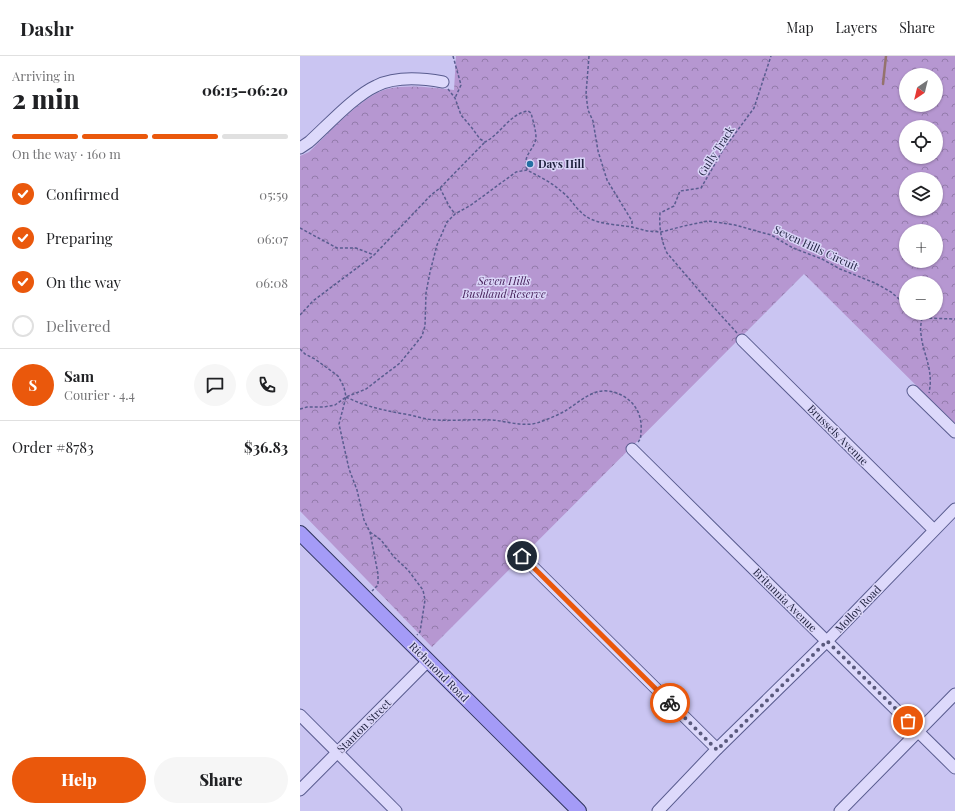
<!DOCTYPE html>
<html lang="en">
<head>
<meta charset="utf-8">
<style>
	body { margin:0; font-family:"Playfair Display",serif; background:#f6f6f6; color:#202124; height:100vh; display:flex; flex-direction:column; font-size:15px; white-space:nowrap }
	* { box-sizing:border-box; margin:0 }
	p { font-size:13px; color:#757577 }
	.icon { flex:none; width:22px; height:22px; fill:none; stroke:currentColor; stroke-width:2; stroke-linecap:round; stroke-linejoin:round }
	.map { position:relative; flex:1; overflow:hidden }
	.details { display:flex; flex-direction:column; background:#fff; width:300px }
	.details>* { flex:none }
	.needle { width:26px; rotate:215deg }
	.controls { position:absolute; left:599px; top:12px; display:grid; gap:8px }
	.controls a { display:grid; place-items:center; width:44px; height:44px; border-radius:50%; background:#fff; box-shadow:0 1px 3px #0004; font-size:20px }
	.pin { position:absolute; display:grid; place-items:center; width:34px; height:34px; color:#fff; margin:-17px; border:2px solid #fff; border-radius:50%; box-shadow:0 1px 4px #0007 }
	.courier { position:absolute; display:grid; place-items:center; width:40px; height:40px; margin:-20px; border:3px solid #ea580c; border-radius:50%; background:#fff; color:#222; box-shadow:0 1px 5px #0007 }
	.overview em { font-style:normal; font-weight:800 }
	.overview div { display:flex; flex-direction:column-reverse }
	.overview { display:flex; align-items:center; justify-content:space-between; height:68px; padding:0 12px }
	h1 { font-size:26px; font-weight:800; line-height:30px }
	.bar { display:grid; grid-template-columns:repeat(4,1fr); gap:6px 4px; align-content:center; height:48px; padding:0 12px }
	.bar i { height:5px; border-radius:3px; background:#e0e0e0 }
	.bar .on { background:#ea580c }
	.bar p { grid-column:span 4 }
	.line { display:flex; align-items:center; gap:10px; padding:0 12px; border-top:1px solid #e0e0e0 }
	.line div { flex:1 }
	.round { display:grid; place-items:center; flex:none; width:42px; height:42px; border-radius:21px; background:#f6f6f6 }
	ol { padding:0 12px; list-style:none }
	li { display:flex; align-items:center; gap:12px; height:44px }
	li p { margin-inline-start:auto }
	li .icon { padding:4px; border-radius:50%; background:#ea580c; color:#fff; stroke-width:4 }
	li:last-child { color:#757577 }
	li i { width:22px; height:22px; border:2px solid #e0e0e0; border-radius:50% }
	.action { display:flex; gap:8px; margin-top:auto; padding:8px 12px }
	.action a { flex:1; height:46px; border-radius:24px; background:#ea580c; color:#fff; font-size:16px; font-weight:800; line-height:46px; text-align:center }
	.action a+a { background:#f6f6f6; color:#202124 }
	header { display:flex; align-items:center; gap:24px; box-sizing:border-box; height:56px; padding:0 20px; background:#fff; border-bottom:1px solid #e0e0e0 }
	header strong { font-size:19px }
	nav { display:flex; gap:22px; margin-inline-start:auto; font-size:14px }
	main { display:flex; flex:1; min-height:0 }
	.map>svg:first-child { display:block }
</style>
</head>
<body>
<header>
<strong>Dashr</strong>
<nav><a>Map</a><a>Layers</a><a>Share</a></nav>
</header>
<main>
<section class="details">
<div class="overview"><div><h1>2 min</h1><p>Arriving in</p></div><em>06:15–06:20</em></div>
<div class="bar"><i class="on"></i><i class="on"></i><i class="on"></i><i></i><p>On the way · 160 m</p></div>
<ol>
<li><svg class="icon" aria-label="check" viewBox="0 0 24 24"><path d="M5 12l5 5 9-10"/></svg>Confirmed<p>05:59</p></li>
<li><svg class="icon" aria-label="check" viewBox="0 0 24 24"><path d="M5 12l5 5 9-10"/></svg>Preparing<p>06:07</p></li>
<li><svg class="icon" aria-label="check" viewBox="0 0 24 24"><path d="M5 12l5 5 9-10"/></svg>On the way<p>06:08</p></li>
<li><i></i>Delivered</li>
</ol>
<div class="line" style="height:72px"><b class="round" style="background:#ea580c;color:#fff">S</b><div><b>Sam</b><p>Courier · 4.4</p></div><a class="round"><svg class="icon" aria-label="chat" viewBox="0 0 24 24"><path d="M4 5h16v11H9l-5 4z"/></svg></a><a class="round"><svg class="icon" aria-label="phone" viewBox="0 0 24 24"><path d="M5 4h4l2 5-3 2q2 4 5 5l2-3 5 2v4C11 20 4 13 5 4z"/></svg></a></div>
<div class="line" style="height:52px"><div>Order #8783</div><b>$36.83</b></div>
<div class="action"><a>Help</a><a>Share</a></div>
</section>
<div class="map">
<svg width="655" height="755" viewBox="0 0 655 755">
	<defs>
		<pattern id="forest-crowns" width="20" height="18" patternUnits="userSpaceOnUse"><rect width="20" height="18" fill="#b697d1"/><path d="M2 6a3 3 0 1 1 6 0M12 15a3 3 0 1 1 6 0" fill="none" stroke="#937bab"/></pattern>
	</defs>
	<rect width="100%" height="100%" fill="#cac5f2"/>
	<path fill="url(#forest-crowns)" fill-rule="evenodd" d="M156 0H655V368L504 218 132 591 0 455V100L9 96C28 78 63 39 87 33 109 28 132 32 154 34ZM606 19H636V49H606ZM606 71H636V101H606ZM606 123H636V153H606ZM606 175H636V205H606ZM606 227H636V257H606Z"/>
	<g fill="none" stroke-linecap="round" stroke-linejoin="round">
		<path stroke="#94736c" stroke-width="2.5" d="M583 28 586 0"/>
		<g stroke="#595c8f" stroke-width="13">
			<g id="minor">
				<path d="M0 92 9 86C27 70 54 40 76 30 96 20 121 22 143 26"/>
				<path d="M442 284 634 474"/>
				<path d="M613 335 655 376"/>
				<path d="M332 393 655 712"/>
				<path d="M222 500 417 693"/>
				<path d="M0 659 96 755"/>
				<path d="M0 734 128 605"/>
				<path d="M358 755 417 693 527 585 655 453"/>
				<path d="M540 755 655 638"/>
			</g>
		</g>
		<g stroke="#2d335c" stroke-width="16">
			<path id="major" d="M0 477 279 755"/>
		</g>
		<g stroke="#595c8f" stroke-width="1.5" stroke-dasharray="3 2" stroke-linecap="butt">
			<path d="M153 0 161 29 155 42"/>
			<path d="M289 0 286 38 288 54 293 65 298 95 307 124 332 165V171L347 175 361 176 384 170 408 165 435 169 471 179 493 192 522 203 540 213 575 227 591 236 606 249"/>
			<path d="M148 33 155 42 161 59 172 72 180 83 185 86C201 78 209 58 228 55L231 57C233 65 236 74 236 82 234 95 222 98 227 114"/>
			<path d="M140 132 149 150 155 158"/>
			<path d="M0 172 37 192H56L74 199"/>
			<path d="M616 257 622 262 655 263"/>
			<path d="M0 259 13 245 74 199 131 139 140 132 185 86"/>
			<path d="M622 262C621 267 620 273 621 278 623 299 634 313 629 337"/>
			<path d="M437 277 409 246 367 197C361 184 359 171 360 157L374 150 380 135 401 132 423 94 454 52 471 0"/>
			<path d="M0 293 5 298 15 303 38 320 44 331 46 341 39 368 49 413 57 434 64 464 70 476 78 518V529L72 535"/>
			<path d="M46 341C66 351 87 355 110 359 119 361 128 364 137 364 155 365 173 363 192 364 206 365 222 371 237 367 246 364 256 360 265 355 278 347 292 333 308 335 329 338 343 354 341 375 341 379 341 383 338 386"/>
			<path d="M0 353 7 351H24L35 349 46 341 66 333 100 307 122 280 125 270 126 237 130 216 137 189 147 166 155 158 171 149 216 116 227 114C238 120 251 126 261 135 271 142 276 154 287 161 297 168 320 169 332 171"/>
			<path d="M70 476 81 484 94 501 108 514 123 534 125 544 120 576 117 579"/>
		</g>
		<use href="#minor" stroke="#ddd9fb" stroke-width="11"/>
		<use href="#major" stroke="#a49bf7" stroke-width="14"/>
	</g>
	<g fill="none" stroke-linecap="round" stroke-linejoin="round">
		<path stroke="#5a5a7d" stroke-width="4" stroke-dasharray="0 7.2" d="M370 647 417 694 527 585 608 665"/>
		<path stroke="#ea580c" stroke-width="5" d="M222 500 370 647"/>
	</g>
	<circle fill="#2470a3" stroke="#dad5f8" stroke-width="1.5" cx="230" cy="108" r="4"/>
	<g text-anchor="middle" stroke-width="3" stroke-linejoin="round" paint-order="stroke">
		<g font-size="11" fill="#1e213e" stroke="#dad5f8">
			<text transform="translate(416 95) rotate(-57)" y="4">Gully Track</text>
			<text transform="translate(516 192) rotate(25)" y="4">Seven Hills Circuit</text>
			<text transform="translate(538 379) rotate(45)" y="4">Brussels Avenue</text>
			<text transform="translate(485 544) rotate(45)" y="4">Britannia Avenue</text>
			<text transform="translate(558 553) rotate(-46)" y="4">Molloy Road</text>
			<text transform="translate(139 616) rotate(45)" y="4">Richmond Road</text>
			<text transform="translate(64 670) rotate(-45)" y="4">Stanton Street</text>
		</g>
		<g font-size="11" font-weight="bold" fill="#1e213e" stroke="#dad5f8" text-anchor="start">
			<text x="238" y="112">Days Hill</text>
		</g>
		<g font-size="11" font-style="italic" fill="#48235c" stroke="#dad5f8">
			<text x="204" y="229">Seven Hills<tspan x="204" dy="13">Bushland Reserve</tspan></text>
		</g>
	</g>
</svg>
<div class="controls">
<a><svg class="needle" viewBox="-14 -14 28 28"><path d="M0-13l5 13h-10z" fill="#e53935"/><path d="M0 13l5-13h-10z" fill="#757577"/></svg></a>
<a><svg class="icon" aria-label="locate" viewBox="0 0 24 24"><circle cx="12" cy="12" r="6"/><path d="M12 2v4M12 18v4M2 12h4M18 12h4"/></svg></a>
<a><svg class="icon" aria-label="layers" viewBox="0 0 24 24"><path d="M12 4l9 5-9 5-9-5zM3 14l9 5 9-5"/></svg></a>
<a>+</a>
<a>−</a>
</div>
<div class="pin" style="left:608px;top:665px;background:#ea580c"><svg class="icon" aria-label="bag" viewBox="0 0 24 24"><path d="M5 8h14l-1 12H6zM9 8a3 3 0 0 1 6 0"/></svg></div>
<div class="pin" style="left:222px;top:500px;background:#1f2937"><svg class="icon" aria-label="home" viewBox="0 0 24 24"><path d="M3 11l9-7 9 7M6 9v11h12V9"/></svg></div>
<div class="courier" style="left:370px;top:647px"><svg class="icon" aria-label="bike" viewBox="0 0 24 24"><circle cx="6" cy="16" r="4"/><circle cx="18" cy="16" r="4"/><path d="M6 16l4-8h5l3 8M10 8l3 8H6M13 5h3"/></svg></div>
</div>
</main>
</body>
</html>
